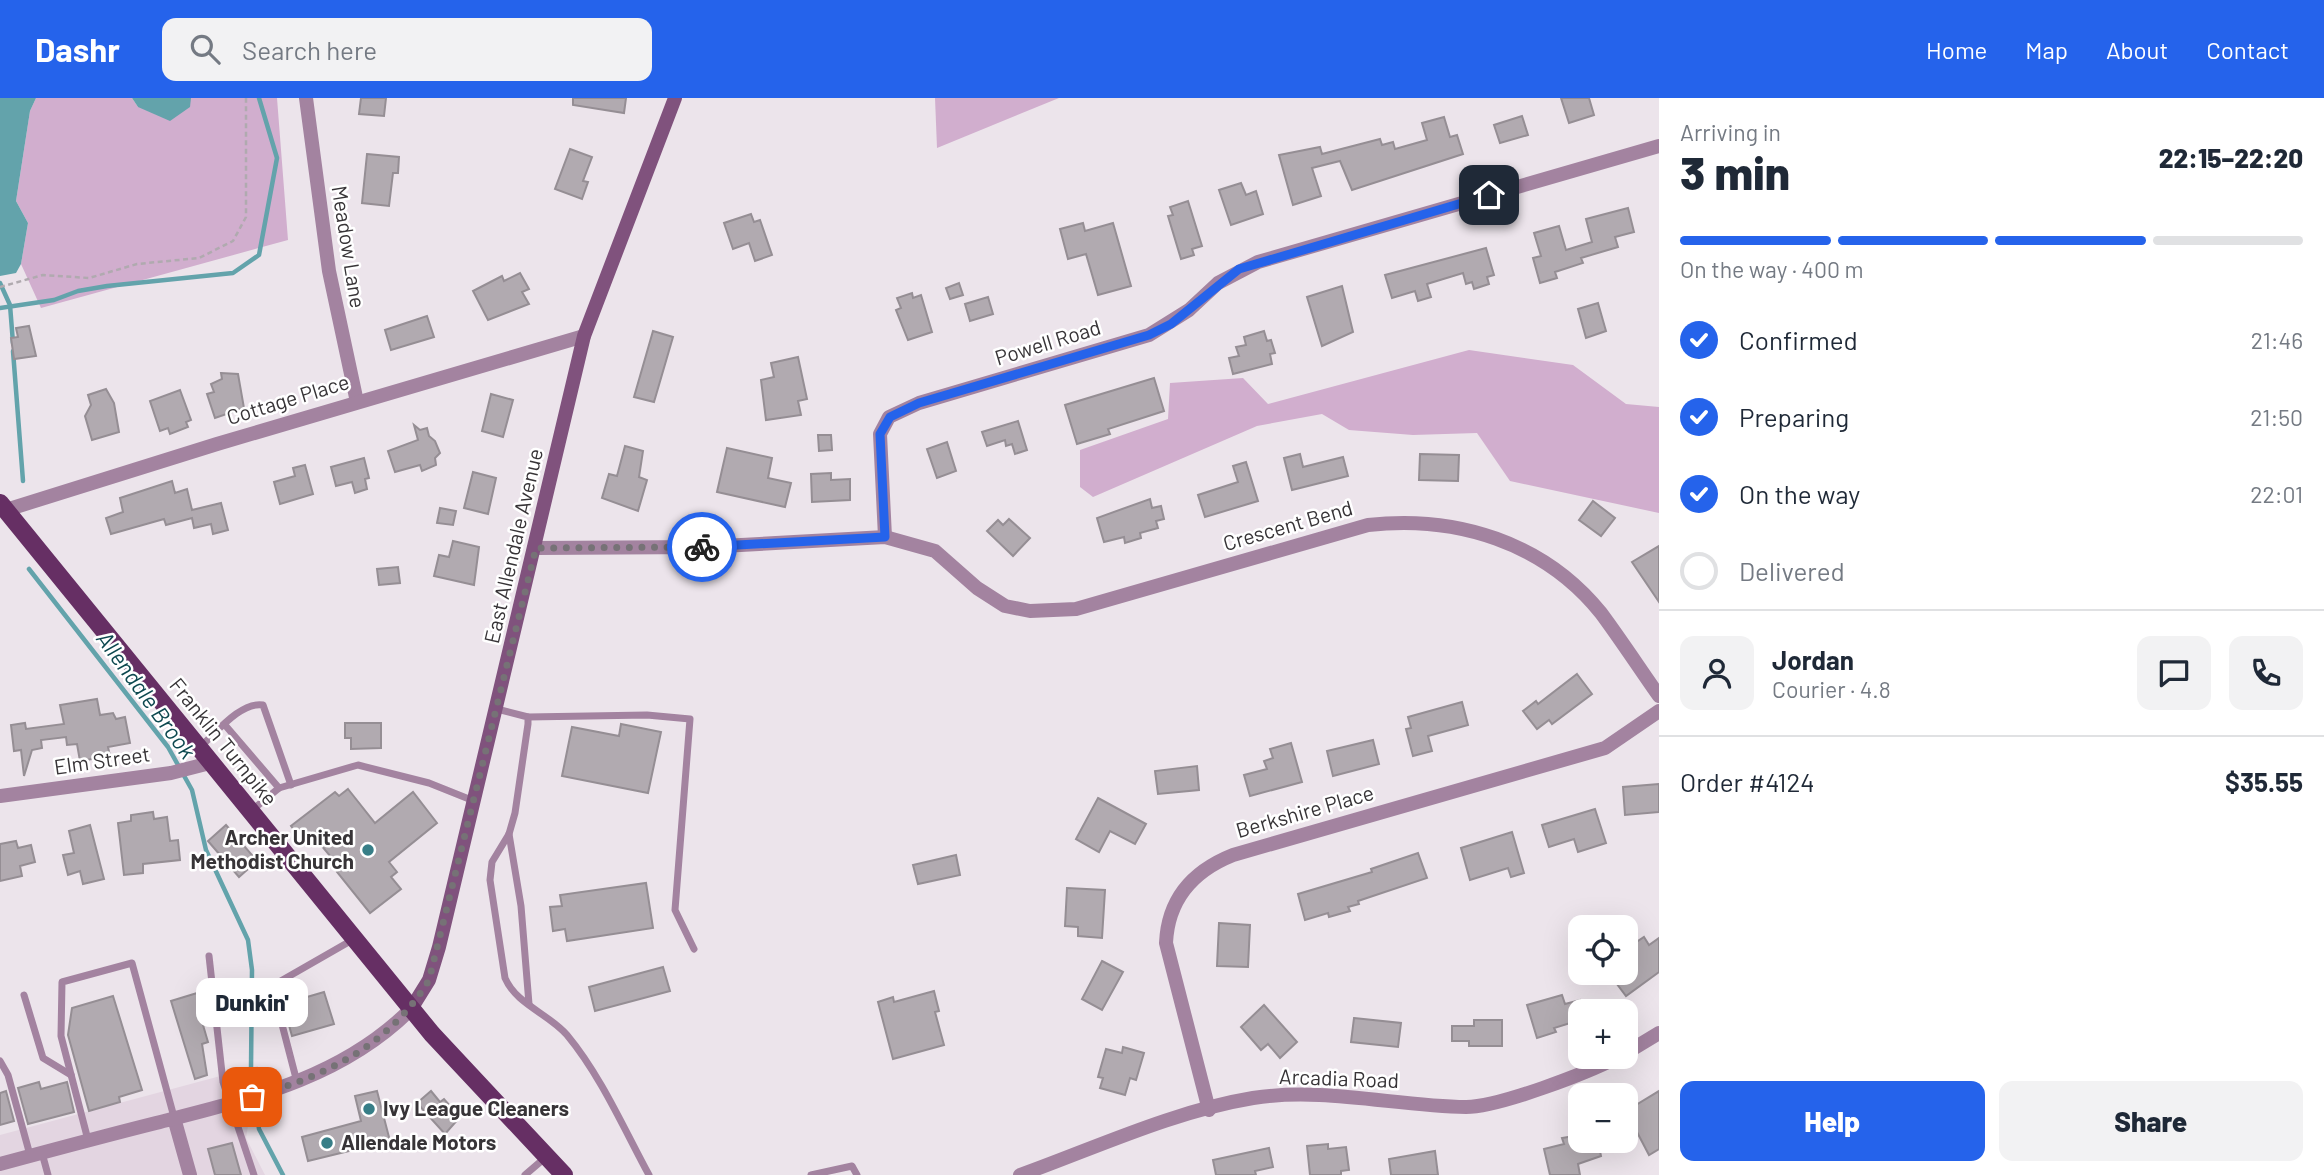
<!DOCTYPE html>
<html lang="en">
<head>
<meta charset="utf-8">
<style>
	body { margin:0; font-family:Barlow,sans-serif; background:#f2f2f3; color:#1f2937; height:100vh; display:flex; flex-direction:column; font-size:26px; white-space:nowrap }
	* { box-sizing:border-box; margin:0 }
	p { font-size:23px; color:#747a83 }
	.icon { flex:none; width:38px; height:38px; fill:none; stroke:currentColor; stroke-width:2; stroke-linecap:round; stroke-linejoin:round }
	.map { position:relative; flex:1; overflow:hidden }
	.side { display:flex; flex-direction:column; background:#fff; width:665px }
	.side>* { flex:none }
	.tools { position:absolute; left:1568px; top:817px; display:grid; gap:14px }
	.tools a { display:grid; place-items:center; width:70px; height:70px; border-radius:14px; background:#fff; box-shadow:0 7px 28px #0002; font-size:35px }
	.pin { position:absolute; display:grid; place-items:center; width:60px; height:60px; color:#fff; margin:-30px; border-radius:14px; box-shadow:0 4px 10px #0006 }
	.courier { position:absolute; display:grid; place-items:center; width:70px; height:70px; margin:-35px; border:5px solid #2563eb; border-radius:50%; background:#fff; color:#222; box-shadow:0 2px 9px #0007 }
	.bubble { position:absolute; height:49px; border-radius:14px; background:#fff; box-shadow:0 7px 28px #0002; font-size:23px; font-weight:800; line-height:49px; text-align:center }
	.overview em { font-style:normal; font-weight:800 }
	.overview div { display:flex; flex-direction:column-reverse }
	.overview { display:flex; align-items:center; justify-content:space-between; height:119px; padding:0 21px }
	h1 { font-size:46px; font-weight:800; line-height:52px }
	.bar { display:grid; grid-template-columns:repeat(4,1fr); gap:10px 7px; align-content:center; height:84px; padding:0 21px }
	.bar i { height:9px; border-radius:5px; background:#e0e1e3 }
	.bar .active { background:#2563eb }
	.bar p { grid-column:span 4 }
	.line { display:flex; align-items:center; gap:18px; padding:0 21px; border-top:2px solid #e0e1e3 }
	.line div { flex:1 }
	.round { display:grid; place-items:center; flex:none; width:74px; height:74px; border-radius:14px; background:#f2f2f3 }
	ol { padding:0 21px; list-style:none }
	li { display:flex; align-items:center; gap:21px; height:77px }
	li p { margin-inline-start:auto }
	li .icon { padding:7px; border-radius:50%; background:#2563eb; color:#fff; stroke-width:4 }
	li:last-child { color:#747a83 }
	li i { width:38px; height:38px; border:4px solid #e0e1e3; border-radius:50% }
	.primary-button { display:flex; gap:14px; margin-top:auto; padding:14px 21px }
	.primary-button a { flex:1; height:80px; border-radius:14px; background:#2563eb; color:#fff; font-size:28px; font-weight:800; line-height:80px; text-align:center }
	.primary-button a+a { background:#f2f2f3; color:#1f2937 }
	header { display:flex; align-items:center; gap:42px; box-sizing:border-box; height:98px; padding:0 35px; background:#2563eb; color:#fff }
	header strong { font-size:33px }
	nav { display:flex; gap:38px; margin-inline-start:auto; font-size:24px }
	.search { width:490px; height:63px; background:#f2f2f3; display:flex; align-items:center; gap:18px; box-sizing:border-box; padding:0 24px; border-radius:14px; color:#747a83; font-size:26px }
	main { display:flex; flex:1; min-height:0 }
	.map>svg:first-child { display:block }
</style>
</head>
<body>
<header>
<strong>Dashr</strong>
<div class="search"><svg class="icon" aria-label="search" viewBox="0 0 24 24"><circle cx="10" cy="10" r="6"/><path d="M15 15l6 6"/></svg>Search here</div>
<nav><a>Home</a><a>Map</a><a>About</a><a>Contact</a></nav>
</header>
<main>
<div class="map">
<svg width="1659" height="1077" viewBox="0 0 1659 1077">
	<rect width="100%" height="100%" fill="#ece4eb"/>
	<path fill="#e3d5e1" d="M258 968 246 1040 265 1077H0V1037Z"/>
	<g fill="#d1aece">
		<path d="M36 0H132L138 9 189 0H277L288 142 41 210 21 166 28 125 16 103 30 13Z"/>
		<path d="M935 0H1059L937 50Z"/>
		<path d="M1469 252 1573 267 1626 306 1659 309V415L1510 383 1477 335 1413 337 1349 332 1322 316 1257 328 1093 399 1080 389V352L1168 321 1170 285 1243 280 1268 306Z"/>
	</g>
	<g fill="#63a3ab">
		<path d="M0 0H36L30 13 16 103 28 125 21 166 16 175 0 178Z"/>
		<path d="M132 0H191L190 9 170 23 138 9Z"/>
	</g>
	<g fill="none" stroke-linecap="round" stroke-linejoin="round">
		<g stroke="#63a3ab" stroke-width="4.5">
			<path d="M0 185 10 207 13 245"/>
			<path d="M0 210 54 202 78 193 107 188 233 175 259 157 277 60 259 0"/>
			<path d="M13 253 23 383"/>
			<path d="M29 471 168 649 192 692 206 752 248 842 252 872 251 971 259 1031 283 1077"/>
		</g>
	</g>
	<g fill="#b1aab0" stroke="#958e94" stroke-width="2">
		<path d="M361 0H386L384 18 359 16Z"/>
		<path d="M573 0H626L624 15 573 7Z"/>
		<path d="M1561 0H1589L1594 17 1569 25Z"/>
		<path d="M1522 18 1528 37 1500 45 1494 27Z"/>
		<path d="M1444 19 1450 39 1457 37 1463 56 1352 92 1340 63 1312 70 1321 98 1293 107 1279 57 1320 49 1322 56 1380 41 1382 47 1393 44 1395 51 1427 42 1422 25Z"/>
		<path d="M570 51 592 59 583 83 588 84 582 101 555 91Z"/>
		<path d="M367 56 399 59 398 75H393L389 108 362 105Z"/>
		<path d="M1241 85 1246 97 1256 93 1263 116 1231 127 1219 92Z"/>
		<path d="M1188 103 1202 148 1192 151 1194 157 1181 161 1168 118 1173 117 1170 109Z"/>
		<path d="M1628 110 1634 134 1615 139 1618 149 1581 160 1583 165 1555 174 1557 180 1540 185 1533 160 1541 158 1534 135 1559 128 1566 152 1592 144 1586 121Z"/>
		<path d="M751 116 754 124 760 122 772 157 755 163 749 145 733 151 724 125Z"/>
		<path d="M1083 125 1085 133 1113 125 1131 188 1098 197 1086 156 1068 161 1060 131Z"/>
		<path d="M1486 150 1494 177 1487 179 1489 186 1474 191 1472 184 1466 186 1463 175 1427 186 1431 199 1418 203 1415 193 1392 200 1385 177Z"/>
		<path d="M520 175 529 191 522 194 529 206 488 222 473 193 502 178 504 183Z"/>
		<path d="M959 185 963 197 950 201 946 190Z"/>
		<path d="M1342 188 1353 234 1322 248 1307 199Z"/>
		<path d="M912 195 913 200 921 197 932 234 908 242 896 212 901 210 897 200Z"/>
		<path d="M988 199 993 216 970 223 965 206Z"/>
		<path d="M1598 205 1606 233 1586 240 1578 211Z"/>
		<path d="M427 218 434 239 391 252 385 232Z"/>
		<path d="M29 228 36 258 14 261 11 240 18 239 16 230Z"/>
		<path d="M653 233 673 239 654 304 634 299Z"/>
		<path d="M1264 233 1267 243 1271 242 1275 255 1270 256 1272 266 1233 276 1229 260 1239 258 1236 249 1246 247 1244 239Z"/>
		<path d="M798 259 807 301 798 303 801 317 766 322 761 282 774 279 771 265Z"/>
		<path d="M221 275 238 276 244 310 215 320 207 296 214 294 211 286 222 281Z"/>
		<path d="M1154 280 1164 313 1108 331 1110 336 1077 346 1065 307Z"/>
		<path d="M106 291 114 305 119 334 92 342 85 318 91 307 88 297Z"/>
		<path d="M180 292 191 322 186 324 188 329 170 336 168 330 160 333 150 303Z"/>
		<path d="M491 296 513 302 503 339 482 333Z"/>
		<path d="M1018 323 1027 352 1015 356 1012 346 1006 348 1005 342 987 348 982 334Z"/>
		<path d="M414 327 420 332 427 330 429 338 435 343 440 355 435 360 436 367 422 373 420 367 395 374 388 353 418 342Z"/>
		<path d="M818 337H831L832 352 819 353Z"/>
		<path d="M947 344 956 373 937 380 927 351Z"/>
		<path d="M625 348 643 353 639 379 647 382 638 413 602 400 609 376 617 378Z"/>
		<path d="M727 350 772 360 768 380 791 385 785 409 717 394Z"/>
		<path d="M1300 356 1303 369 1343 359 1348 378 1292 392 1284 360Z"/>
		<path d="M1420 356 1459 357 1458 383 1419 382Z"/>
		<path d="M364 360 369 380 365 381 367 391 355 395 352 384 336 388 331 369Z"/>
		<path d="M1246 364 1258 403 1205 419 1198 397 1238 384 1233 368Z"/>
		<path d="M305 367 313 396 280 406 274 384 295 378 293 370Z"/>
		<path d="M473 374 496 380 488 416 464 410Z"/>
		<path d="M831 375V382L850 381V402L812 404 811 376Z"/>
		<path d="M172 383 175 395 187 391 192 412 221 405 228 432 213 436 211 426 194 430 192 420 166 427 164 421 111 436 106 420 123 414 120 400Z"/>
		<path d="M1150 401 1152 410 1161 408 1164 421 1156 423 1158 430 1140 435 1141 440 1125 445 1124 439 1104 444 1097 420Z"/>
		<path d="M1593 403 1615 420 1601 438 1579 422Z"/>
		<path d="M440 410 456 413 453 427 437 425Z"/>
		<path d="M1009 421 1030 440 1013 458 987 433 998 422 1003 427Z"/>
		<path d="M453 443 479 449 474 487 434 478 439 457 449 459Z"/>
		<path d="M1659 448V504L1632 464Z"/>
		<path d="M398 469 400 485 379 487 377 471Z"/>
		<path d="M1577 576 1592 596 1552 626 1549 622 1537 631 1523 613 1536 603 1538 606Z"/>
		<path d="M97 601 100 617 113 615 116 621 125 619 130 645 108 649 110 658 80 663 77 646 67 647 66 639 41 642 42 650 32 652 24 678 21 652 14 653 11 627 25 625 26 631 64 626 60 607Z"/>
		<path d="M1462 604 1468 627 1428 638 1432 653 1413 658 1406 631 1411 630 1408 619Z"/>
		<path d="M345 625H381V650L351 651V640H345Z"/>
		<path d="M621 626 661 634 648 695 562 678 572 629 619 638Z"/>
		<path d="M1373 642 1379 666 1333 678 1327 653Z"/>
		<path d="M1291 645 1302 684 1250 698 1244 677 1267 671 1264 663 1273 660 1270 651Z"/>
		<path d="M1197 668 1199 692 1158 696 1155 673Z"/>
		<path d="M1659 686V714L1625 717 1623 689Z"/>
		<path d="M348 691 375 725 413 694 437 725 389 764 397 774 391 779 401 791 370 815 337 774 341 771 316 741 307 748 291 728 335 694 339 698Z"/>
		<path d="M1098 700 1146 726 1135 746 1110 733 1099 754 1076 741Z"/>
		<path d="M1595 711 1606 745 1578 754 1574 741 1549 749 1542 727Z"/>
		<path d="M153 714 154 721 167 719 170 743 178 742 180 762 143 766V775L124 777 118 725 131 723V717Z"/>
		<path d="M90 727 104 781 83 786 80 773 68 777 63 757 74 755 69 733Z"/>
		<path d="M226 727 257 763 239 779 208 743Z"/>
		<path d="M1512 734 1524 775 1511 779 1508 770 1470 782 1461 750Z"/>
		<path d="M16 743 18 750 31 747 35 764 20 768 22 778 0 783V746Z"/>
		<path d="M1418 755 1427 780 1358 803 1359 806 1348 809 1350 813 1329 819 1328 815 1305 822 1298 796 1372 774 1371 771Z"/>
		<path d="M956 757 960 777 918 786 913 767Z"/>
		<path d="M646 785 653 830 567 843 565 831 553 833 550 809 562 808 560 797Z"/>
		<path d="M1067 790 1105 792 1102 840 1078 838V829L1065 828Z"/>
		<path d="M1219 825 1250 827 1248 869 1217 868Z"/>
		<path d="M1644 839 1649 847 1659 840V874L1626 898 1614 882 1626 875V863L1635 856 1629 849Z"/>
		<path d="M1102 863 1123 874 1102 912 1082 901Z"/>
		<path d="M663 869 670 893 595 913 589 889Z"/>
		<path d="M934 893 939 913 935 914 944 947 893 961 878 904 893 899 894 904Z"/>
		<path d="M324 894 334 926 292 938 283 906Z"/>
		<path d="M197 895 207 926 203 927 208 944 202 946 207 977 195 981 171 903Z"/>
		<path d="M1562 897 1565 906 1580 902V922L1554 930 1556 934 1537 940 1527 907Z"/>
		<path d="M113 898 142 992 119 999 120 1004 89 1013 68 937 72 910Z"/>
		<path d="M1264 907 1297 944 1280 960 1268 946 1261 952 1241 929Z"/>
		<path d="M1354 920 1401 925 1398 949 1351 944Z"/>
		<path d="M1474 922H1502V948H1469V943H1452V928H1474Z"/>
		<path d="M1123 949 1144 955 1136 982 1130 980 1125 997 1100 990 1103 980 1098 979 1106 951 1122 955Z"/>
		<path d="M39 984 41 991 67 984 74 1014 28 1026 18 990Z"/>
		<path d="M6 993 14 1023 0 1027V995Z"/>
		<path d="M377 993 390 1043 308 1063 302 1039 361 1023 355 998Z"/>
		<path d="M431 993 440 1004 444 1001 460 1019 445 1036 417 1005Z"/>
		<path d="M1659 993V1051L1649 1057 1626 1013Z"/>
		<path d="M1580 1037V1043H1598L1601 1058 1578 1066 1580 1077H1550L1544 1051 1564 1046 1562 1040Z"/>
		<path d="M232 1045 241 1077H215L208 1051Z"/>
		<path d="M1328 1046V1051L1346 1049 1349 1072 1341 1073V1077H1310L1307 1048Z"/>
		<path d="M1269 1050 1273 1069 1255 1073 1256 1077H1216L1213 1062Z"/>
		<path d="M1435 1053 1438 1077H1391L1389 1061Z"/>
	</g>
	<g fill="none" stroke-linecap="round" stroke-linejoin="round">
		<path stroke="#b0aaaf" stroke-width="2.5" stroke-dasharray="5 3.5" stroke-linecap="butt" d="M0 189 43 177 89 180 137 166 199 160 233 143 246 119V0"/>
		<g stroke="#a383a0" stroke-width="7">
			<path d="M497 611 528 619V626L515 715 509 736 492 764 490 782 505 880C516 906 549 916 567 937 601 978 624 1031 649 1077"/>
			<path d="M528 619 647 617 690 621 675 812 694 851"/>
			<path d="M225 627 279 690"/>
			<path d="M200 649C215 636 241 603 263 607L291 687"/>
			<path d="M251 713 279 690 358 667 429 685 474 703"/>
			<path d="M509 736 521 808 529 906"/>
			<path d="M209 858 223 984 254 1077"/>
			<path d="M24 897 43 960 71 977"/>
			<path d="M0 963 8 977 30 1057"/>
			<path d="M297 984 272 888 354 841"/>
			<path d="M88 1042 61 938 62 884 132 865 174 1019"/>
			<path d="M42 1055 48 1077"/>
			<path d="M525 1077 546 1059"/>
			<path d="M811 1077 852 1068 857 1077"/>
		</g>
		<g stroke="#a383a0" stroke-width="14">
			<path d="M306 0 329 173 357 304"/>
			<path d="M6 412 217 346 584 238"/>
			<path d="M885 439 880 336 889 319 919 305 1149 237 1189 212 1218 185 1258 164 1659 48"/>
			<path d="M536 450 704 449 885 439 935 453 977 490 1005 508 1030 513 1076 511 1368 427C1456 417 1544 444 1601 515 1621 542 1640 571 1659 598"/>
			<path d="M0 698 171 675 210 665"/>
			<path d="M1626 955 1659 935"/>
			<path d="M1209 1012 1166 845C1168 801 1193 773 1233 757L1605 650 1659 613"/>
			<path d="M174 1020 190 1077"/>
			<path d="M0 1066C52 1052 104 1038 156 1025 249 1001 341 981 411 911"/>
			<path d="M1020 1077C1095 1050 1174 1013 1253 1000 1323 989 1396 1008 1466 1009 1499 1009 1587 975 1618 959"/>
		</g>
		<path stroke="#80527d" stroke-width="14" d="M411 911 429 882 439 849 584 238 675 0"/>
		<path stroke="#662f64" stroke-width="18" d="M0 405 432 936 564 1077"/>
	</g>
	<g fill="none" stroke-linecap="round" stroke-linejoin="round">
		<path stroke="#767276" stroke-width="7" stroke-dasharray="0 12.6" d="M252 999C325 978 388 949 429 882L536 450 702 449"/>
		<path stroke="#2563eb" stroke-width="9" d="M702 449 885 439 880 336 890 319 919 305 1149 237 1171 226 1239 171 1489 97"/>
	</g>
	<g fill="#377e87" stroke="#fff" stroke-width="2.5">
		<circle cx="368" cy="752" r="7"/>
		<circle cx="369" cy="1011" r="7"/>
		<circle cx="327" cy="1045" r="7"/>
	</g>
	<g text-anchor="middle" stroke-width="5" stroke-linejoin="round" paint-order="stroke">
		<g font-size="21" fill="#373437" stroke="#fff">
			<text transform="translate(348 149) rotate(81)" y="7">Meadow Lane</text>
			<text transform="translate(1048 245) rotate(-17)" y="7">Powell Road</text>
			<text transform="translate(288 302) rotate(-17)" y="7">Cottage Place</text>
			<text transform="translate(1288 428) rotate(-16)" y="7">Crescent Bend</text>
			<text transform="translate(514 448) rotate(-77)" y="7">East Allendale Avenue</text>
			<text transform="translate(223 644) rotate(51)" y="7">Franklin Turnpike</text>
			<text transform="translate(102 663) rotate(-8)" y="7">Elm Street</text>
			<text transform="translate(1305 714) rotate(-16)" y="7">Berkshire Place</text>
			<text transform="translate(1339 981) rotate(2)" y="7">Arcadia Road</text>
		</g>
		<g font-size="21" font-weight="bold" fill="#373437" stroke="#fff" text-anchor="start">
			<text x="354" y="747" text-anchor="end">Archer United<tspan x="354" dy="24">Methodist Church</tspan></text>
			<text x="383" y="1018">Ivy League Cleaners</text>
			<text x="341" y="1052">Allendale Motors</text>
		</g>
		<g font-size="23" font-style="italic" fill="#0d484f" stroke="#fff">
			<text transform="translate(146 597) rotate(54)" y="8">Allendale Brook</text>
		</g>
	</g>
</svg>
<div class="tools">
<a><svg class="icon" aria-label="locate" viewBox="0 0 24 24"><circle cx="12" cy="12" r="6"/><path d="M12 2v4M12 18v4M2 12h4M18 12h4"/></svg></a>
<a>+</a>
<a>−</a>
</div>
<div class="pin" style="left:252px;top:999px;background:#ea580c"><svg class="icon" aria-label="bag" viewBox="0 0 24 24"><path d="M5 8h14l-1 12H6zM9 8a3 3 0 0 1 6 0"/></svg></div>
<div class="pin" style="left:1489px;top:97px;background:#1f2937"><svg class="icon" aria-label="home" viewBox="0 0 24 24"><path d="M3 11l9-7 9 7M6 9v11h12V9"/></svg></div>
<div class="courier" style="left:702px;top:449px"><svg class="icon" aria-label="bike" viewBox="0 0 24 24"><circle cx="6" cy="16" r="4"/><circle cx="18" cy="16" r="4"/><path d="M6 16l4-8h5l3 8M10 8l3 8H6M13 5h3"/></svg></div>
<div class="bubble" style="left:196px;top:880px;width:112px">Dunkin'</div>
</div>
<section class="side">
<div class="overview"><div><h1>3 min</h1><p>Arriving in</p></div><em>22:15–22:20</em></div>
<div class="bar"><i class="active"></i><i class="active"></i><i class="active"></i><i></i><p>On the way · 400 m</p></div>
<ol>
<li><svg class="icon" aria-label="check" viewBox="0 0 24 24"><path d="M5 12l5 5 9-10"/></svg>Confirmed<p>21:46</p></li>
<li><svg class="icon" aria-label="check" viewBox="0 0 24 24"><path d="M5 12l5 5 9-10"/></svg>Preparing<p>21:50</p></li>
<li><svg class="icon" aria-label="check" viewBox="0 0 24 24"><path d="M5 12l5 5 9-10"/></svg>On the way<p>22:01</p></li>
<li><i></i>Delivered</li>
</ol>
<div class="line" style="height:126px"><a class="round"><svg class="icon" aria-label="person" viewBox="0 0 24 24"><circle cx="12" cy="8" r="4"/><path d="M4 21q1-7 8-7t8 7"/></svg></a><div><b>Jordan</b><p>Courier · 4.8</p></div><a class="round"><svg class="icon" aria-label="chat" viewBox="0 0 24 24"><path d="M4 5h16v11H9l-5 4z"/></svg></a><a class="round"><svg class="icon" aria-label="phone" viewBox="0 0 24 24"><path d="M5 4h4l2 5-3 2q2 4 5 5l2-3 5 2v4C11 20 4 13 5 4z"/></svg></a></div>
<div class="line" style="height:91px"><div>Order #4124</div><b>$35.55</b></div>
<div class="primary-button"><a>Help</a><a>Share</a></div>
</section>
</main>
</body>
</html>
